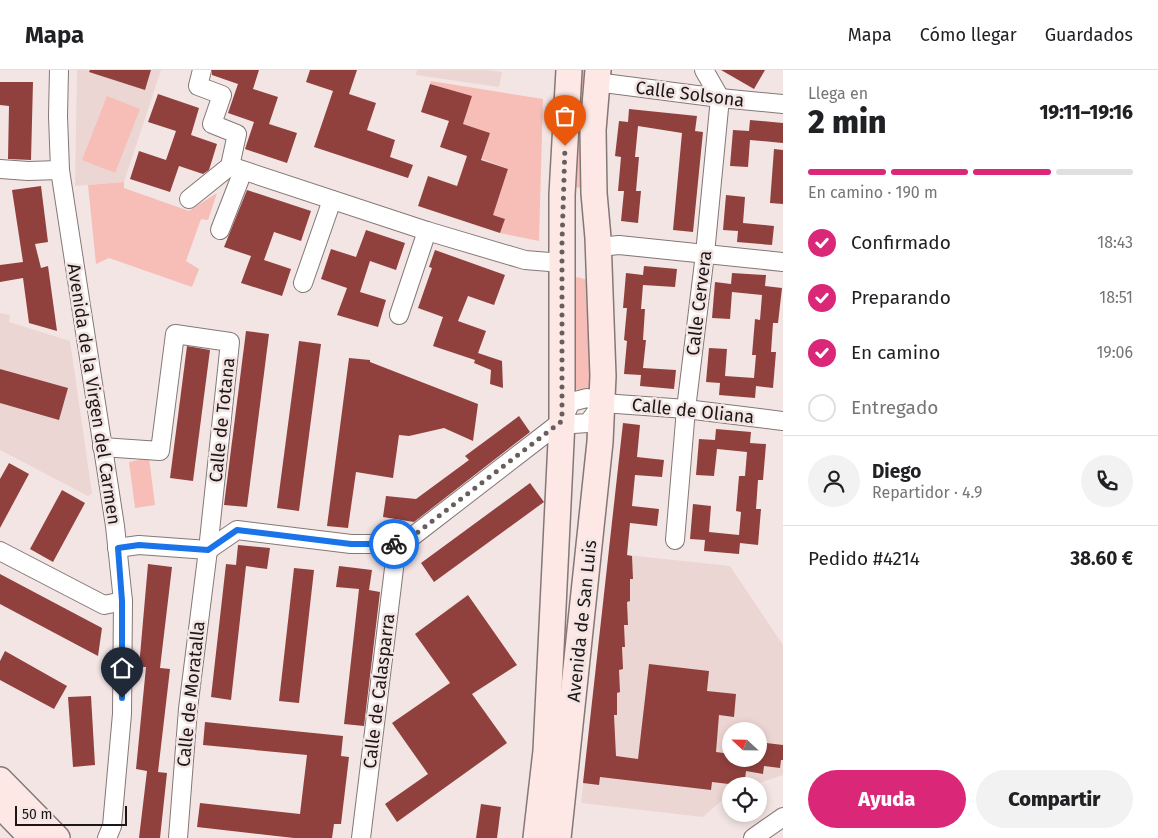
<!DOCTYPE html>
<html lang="es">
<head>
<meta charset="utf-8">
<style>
	body { margin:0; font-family:"Fira Sans",sans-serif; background:#f2f2f2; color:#202124; height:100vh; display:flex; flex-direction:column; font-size:19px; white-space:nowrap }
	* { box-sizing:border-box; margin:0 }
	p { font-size:16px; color:#757577 }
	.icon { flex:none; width:28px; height:28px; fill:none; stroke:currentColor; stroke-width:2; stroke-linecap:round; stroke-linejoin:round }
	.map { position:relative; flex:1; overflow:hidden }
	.side { display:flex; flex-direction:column; background:#fff; width:375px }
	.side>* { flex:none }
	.needle { width:32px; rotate:292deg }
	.controls { position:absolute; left:722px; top:652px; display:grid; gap:10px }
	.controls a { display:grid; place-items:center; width:45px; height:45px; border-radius:50%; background:#fff; box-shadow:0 2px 8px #0003; font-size:25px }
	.scale { position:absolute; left:15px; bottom:12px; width:112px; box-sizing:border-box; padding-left:5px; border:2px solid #1c1716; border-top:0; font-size:14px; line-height:18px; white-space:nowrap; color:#1c1716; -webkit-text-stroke:4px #f3e5e4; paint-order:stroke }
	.pin { position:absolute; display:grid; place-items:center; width:42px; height:42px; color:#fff; margin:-51px -21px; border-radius:50% 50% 50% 0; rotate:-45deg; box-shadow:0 0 5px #0007 }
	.pin .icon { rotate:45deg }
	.courier { position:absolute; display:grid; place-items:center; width:50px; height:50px; margin:-25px; border:4px solid #1a73e8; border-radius:50%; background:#fff; color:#222; box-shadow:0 1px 6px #0007 }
	.overview em { font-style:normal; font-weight:800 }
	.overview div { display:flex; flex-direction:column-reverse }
	.overview { display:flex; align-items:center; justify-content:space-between; height:85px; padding:0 25px }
	h1 { font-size:32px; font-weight:800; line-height:38px }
	.bar { display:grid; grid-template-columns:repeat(4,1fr); gap:8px 5px; align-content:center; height:60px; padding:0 25px }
	.bar i { height:6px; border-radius:4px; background:#e0e0e0 }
	.bar .active { background:#db2777 }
	.bar p { grid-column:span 4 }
	.line { display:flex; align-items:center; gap:12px; padding:0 25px; border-top:1px solid #e0e0e0 }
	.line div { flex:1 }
	.round { display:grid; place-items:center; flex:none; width:52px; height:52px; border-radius:26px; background:#f2f2f2 }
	ol { padding:0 25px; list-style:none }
	li { display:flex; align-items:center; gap:15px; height:55px }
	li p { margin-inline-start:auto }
	li .icon { padding:5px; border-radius:50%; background:#db2777; color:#fff; stroke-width:4 }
	li:last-child { color:#757577 }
	li i { width:28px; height:28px; border:2px solid #e0e0e0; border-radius:50% }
	.cta { display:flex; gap:10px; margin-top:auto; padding:10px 25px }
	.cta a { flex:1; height:58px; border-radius:30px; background:#db2777; color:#fff; font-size:20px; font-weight:800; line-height:58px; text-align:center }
	.cta a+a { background:#f2f2f2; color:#202124 }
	header { display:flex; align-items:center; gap:30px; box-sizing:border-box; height:70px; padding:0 25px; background:#fff; border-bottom:1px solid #e0e0e0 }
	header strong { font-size:24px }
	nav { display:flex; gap:28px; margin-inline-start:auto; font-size:18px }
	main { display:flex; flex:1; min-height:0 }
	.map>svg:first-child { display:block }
</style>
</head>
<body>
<header>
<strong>Mapa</strong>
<nav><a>Mapa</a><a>Cómo llegar</a><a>Guardados</a></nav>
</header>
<main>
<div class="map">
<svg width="783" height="768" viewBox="0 0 783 768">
	<rect width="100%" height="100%" fill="#f3e5e4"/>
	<g fill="#ecd6d4" fill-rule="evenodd">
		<path d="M77 0H161L124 112 75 116Z"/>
		<path d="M417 0H488L502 2 499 17 416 5Z"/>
		<path d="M0 243 10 245 9 252 70 271 92 423 88 426 0 380Z"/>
		<path d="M609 483 730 496 783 575V705L750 716H731V725L721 731 703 747 581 733ZM731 661H759V689H731Z"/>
	</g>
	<g fill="#f7beb8">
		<path d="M577 0H589L587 117 571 118Z"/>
		<path d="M431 11 543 29 539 171 500 163 505 149 466 136 480 124 498 130 508 99 482 89 490 63 463 54 472 26 430 14Z"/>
		<path d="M107 26 140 39 115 103 82 90Z"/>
		<path d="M124 112V118L189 141 217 123 208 150 201 149 186 191 199 199 192 217 109 188 96 194 88 115Z"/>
		<path d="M577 207 588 210 591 316 587 320 580 321 574 318V209Z"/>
		<path d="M149 388 155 435 135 438 129 392Z"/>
	</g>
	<g fill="#91413d">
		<path d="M90 0H151L145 20 89 2Z"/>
		<path d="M212 0H259L253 19 278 27 269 54 297 63 287 93 245 79 254 52 228 43 238 14 212 5Z"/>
		<path d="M310 0H357L349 24 376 33 367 60 395 70 390 87 413 95 408 108 314 77 333 21 306 12Z"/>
		<path d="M721 0H765L754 19Z"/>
		<path d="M0 12H33L31 90 8 89 9 36 0 35Z"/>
		<path d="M430 14 472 26 463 54 490 63 481 90 508 99 493 145 505 149 500 163 418 136 428 106 457 116 467 86 440 77 449 51 421 42Z"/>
		<path d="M158 24 199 38 191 65 217 74 209 100 203 104 179 96 170 122 130 109 139 81 166 90 176 61 148 52Z"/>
		<path d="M629 39 697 46 695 61 703 62 693 162 673 160 682 63 638 56 635 87H639L636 121H641L638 153 621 151 624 121H618L621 87 615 86 619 51 628 52Z"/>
		<path d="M750 50 783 53V73L750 70 748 97 730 96 733 60 749 61Z"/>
		<path d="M774 79 783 80V134L770 133Z"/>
		<path d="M41 116 48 172 35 174 41 198 48 196 57 261 29 253 23 208 0 212V195L23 192 12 120Z"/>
		<path d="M247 120 311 141 301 171 274 162 264 190 291 199 282 226 241 213 251 186 224 177Z"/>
		<path d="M726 125 745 127 743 153 774 156 772 175 737 172 738 161 723 160Z"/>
		<path d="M366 160 405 173 396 200 370 191 360 222 386 230 378 257 337 245 347 218 321 209 331 179 356 187Z"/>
		<path d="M435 180 505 205 494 235 468 226 458 251 486 261 478 283 502 291 503 318 490 314 491 300 474 293 475 290 433 276 443 247 418 238 432 198 429 197Z"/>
		<path d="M644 196 677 199 675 217 643 215 641 239H645L643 270H646L643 298 676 300 674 319 640 316 641 305 624 304 627 271 624 270 627 238H623L626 203 643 205Z"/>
		<path d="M732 203 766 205 765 216 782 218 778 253H773L771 282H776L773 318 756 316 755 328 719 325 720 313 706 312 709 278 727 279 725 306 754 308 756 285H752L755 249 760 250 762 225 732 222 730 249 712 248 715 212 731 214Z"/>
		<path d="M246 261 269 264 247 437 224 435Z"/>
		<path d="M299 271 321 274 299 441 277 438Z"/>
		<path d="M187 276 210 280 193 411 170 408Z"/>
		<path d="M349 288 370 290V292L478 334 473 371 444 358 409 366 399 365 393 408 356 402 348 458 327 456Z"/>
		<path d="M0 299 68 318 59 350 0 333Z"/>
		<path d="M519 346 530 362 414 452 383 447 386 426 416 429 469 390 465 386Z"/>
		<path d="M623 353 640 355 637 387 664 390 662 407 635 405 632 436 659 439 657 456 630 453 627 485 632 486 633 509H630V531L627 532 628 555H624L625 577H622L623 599 619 600 620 622 617 623V645H614L616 686 638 689 649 594 709 601 707 621 736 624 734 647 719 645 716 682 731 684V689H759V672L783 675V690H781L780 698 764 696 763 704 746 701 745 709 737 708V715L712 712 711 720 600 707 599 715 583 713Z"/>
		<path d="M716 359 751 362 750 373 766 374 763 410H758L756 439H761L758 475 740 473 739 484 704 481 705 470 690 469 693 434 711 436 709 462 739 465 741 442 736 441 739 406H745L747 382 717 379 714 406 696 405 699 369 715 370Z"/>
		<path d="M9 393 29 404 0 458V409Z"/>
		<path d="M530 413 544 432 434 512 421 493Z"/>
		<path d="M62 420 85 433 53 492 30 479Z"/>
		<path d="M238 475 270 478 267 499 246 496 231 630 211 627 226 494 236 495Z"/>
		<path d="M148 494 172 497 160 598 170 599 158 702 167 703 160 768H139L147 701 136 699 146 597H139Z"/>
		<path d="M339 496 372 500 369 520 380 522 364 656 344 654 359 519 336 517Z"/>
		<path d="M294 498 314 500 299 633 279 631Z"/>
		<path d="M0 504 102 558 98 586 0 534Z"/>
		<path d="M468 525 517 595 472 624 507 673 397 752 385 734 428 704 392 653 450 613 415 564Z"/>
		<path d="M5 581 67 616 54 639 0 610V591Z"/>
		<path d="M91 626 95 695 73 697 68 627Z"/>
		<path d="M205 652 343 666 341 686 349 687 341 754H334L332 768H294L197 757 200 733 300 744 307 685 203 675Z"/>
		<path d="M481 734 501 737 497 768H476Z"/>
	</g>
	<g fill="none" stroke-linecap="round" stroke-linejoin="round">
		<g stroke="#847876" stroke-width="20">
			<g id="street">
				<path d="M59 0 58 46 60 100 115 456 123 531 122 644 112 756 107 768"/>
				<path d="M596 12 720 28 783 34"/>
				<path d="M230 96 427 161 525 190 562 193"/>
				<path d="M0 99 28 101 60 100"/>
				<path d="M189 129 230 96 237 64 212 54 222 25 198 16 202 0"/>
				<path d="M220 160 243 101"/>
				<path d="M599 177 619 175 783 192"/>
				<path d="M303 213 332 130"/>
				<path d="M399 245 427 161"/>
				<path d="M587 328 603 333 588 353 573 354 562 351 571 332Z"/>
				<path d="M603 333 686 339 783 351"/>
				<path d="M102 377 160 381 175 264 230 272 208 480 188 639 178 768"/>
				<path d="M675 470 686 339 705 184 720 28 704 0"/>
				<path d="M117 478 139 475 208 480 237 460 351 474H397L413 466 562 351"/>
				<path d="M0 481 104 535 123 531"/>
				<path d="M361 768 397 474"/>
				<path d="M753 768 783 747"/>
			</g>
		</g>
		<g stroke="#847876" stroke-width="28">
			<g id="secondary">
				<path d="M0 710 57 768"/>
				<path d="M0 735 32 768"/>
				<path d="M536 768 546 681 562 351V125L569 0"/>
				<path d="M558 768 600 372 603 306 598 168 594 123 593 60 598 0"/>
			</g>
		</g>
		<use href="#street" stroke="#fff" stroke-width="18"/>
		<use href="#secondary" stroke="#fde8e6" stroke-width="25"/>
	</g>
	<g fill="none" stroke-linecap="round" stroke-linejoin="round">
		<path stroke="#675f5e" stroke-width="5" stroke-dasharray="0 9" d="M394 474H397L413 466 562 351V172L565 76"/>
		<path stroke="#1a73e8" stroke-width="6" d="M122 628V531L118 478 139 475 208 480 237 460 351 474H394"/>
	</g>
	<g text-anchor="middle" stroke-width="5" stroke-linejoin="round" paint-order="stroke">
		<g font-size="18" fill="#1c1716" stroke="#f3e5e4">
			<text transform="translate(690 24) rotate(7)" y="6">Calle Solsona</text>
			<text transform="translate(699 233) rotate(-83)" y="6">Calle Cervera</text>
			<text transform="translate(94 324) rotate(81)" y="6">Avenida de la Virgen del Carmen</text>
			<text transform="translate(693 341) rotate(6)" y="6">Calle de Oliana</text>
			<text transform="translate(222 350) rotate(-84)" y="6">Calle de Totana</text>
			<text transform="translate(582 551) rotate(-84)" y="6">Avenida de San Luis</text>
			<text transform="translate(379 621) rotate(-83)" y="6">Calle de Calasparra</text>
			<text transform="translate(191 624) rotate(-84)" y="6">Calle de Moratalla</text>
		</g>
	</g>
</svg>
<div class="controls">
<a><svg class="needle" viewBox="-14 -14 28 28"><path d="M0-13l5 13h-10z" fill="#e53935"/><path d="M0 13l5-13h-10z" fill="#757577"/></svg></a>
<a><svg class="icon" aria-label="locate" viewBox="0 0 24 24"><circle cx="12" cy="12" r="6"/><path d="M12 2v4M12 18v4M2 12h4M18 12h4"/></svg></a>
</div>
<div class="scale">50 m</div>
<div class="pin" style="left:565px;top:76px;background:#ea580c"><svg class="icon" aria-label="bag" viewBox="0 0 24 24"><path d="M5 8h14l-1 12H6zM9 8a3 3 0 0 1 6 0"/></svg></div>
<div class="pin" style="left:122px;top:628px;background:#1f2937"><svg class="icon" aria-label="home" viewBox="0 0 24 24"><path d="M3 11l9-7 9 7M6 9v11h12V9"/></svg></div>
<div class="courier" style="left:394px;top:474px"><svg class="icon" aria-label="bike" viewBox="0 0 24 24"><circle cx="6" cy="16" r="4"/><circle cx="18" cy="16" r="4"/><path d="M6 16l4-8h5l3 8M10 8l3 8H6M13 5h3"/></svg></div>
</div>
<section class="side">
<div class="overview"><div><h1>2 min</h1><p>Llega en</p></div><em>19:11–19:16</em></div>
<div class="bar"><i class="active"></i><i class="active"></i><i class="active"></i><i></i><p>En camino · 190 m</p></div>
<ol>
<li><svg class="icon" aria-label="check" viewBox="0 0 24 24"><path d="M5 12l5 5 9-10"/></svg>Confirmado<p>18:43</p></li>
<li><svg class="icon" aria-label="check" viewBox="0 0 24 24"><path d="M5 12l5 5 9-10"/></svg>Preparando<p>18:51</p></li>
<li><svg class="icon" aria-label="check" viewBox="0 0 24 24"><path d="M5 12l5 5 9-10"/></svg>En camino<p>19:06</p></li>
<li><i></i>Entregado</li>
</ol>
<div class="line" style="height:90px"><a class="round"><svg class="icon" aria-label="person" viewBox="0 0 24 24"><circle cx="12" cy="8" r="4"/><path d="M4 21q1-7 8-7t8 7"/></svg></a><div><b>Diego</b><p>Repartidor · 4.9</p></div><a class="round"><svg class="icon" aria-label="phone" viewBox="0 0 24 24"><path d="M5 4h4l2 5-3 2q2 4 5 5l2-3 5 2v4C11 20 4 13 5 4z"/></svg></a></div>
<div class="line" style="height:65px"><div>Pedido #4214</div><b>38.60 €</b></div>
<div class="cta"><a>Ayuda</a><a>Compartir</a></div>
</section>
</main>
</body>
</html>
